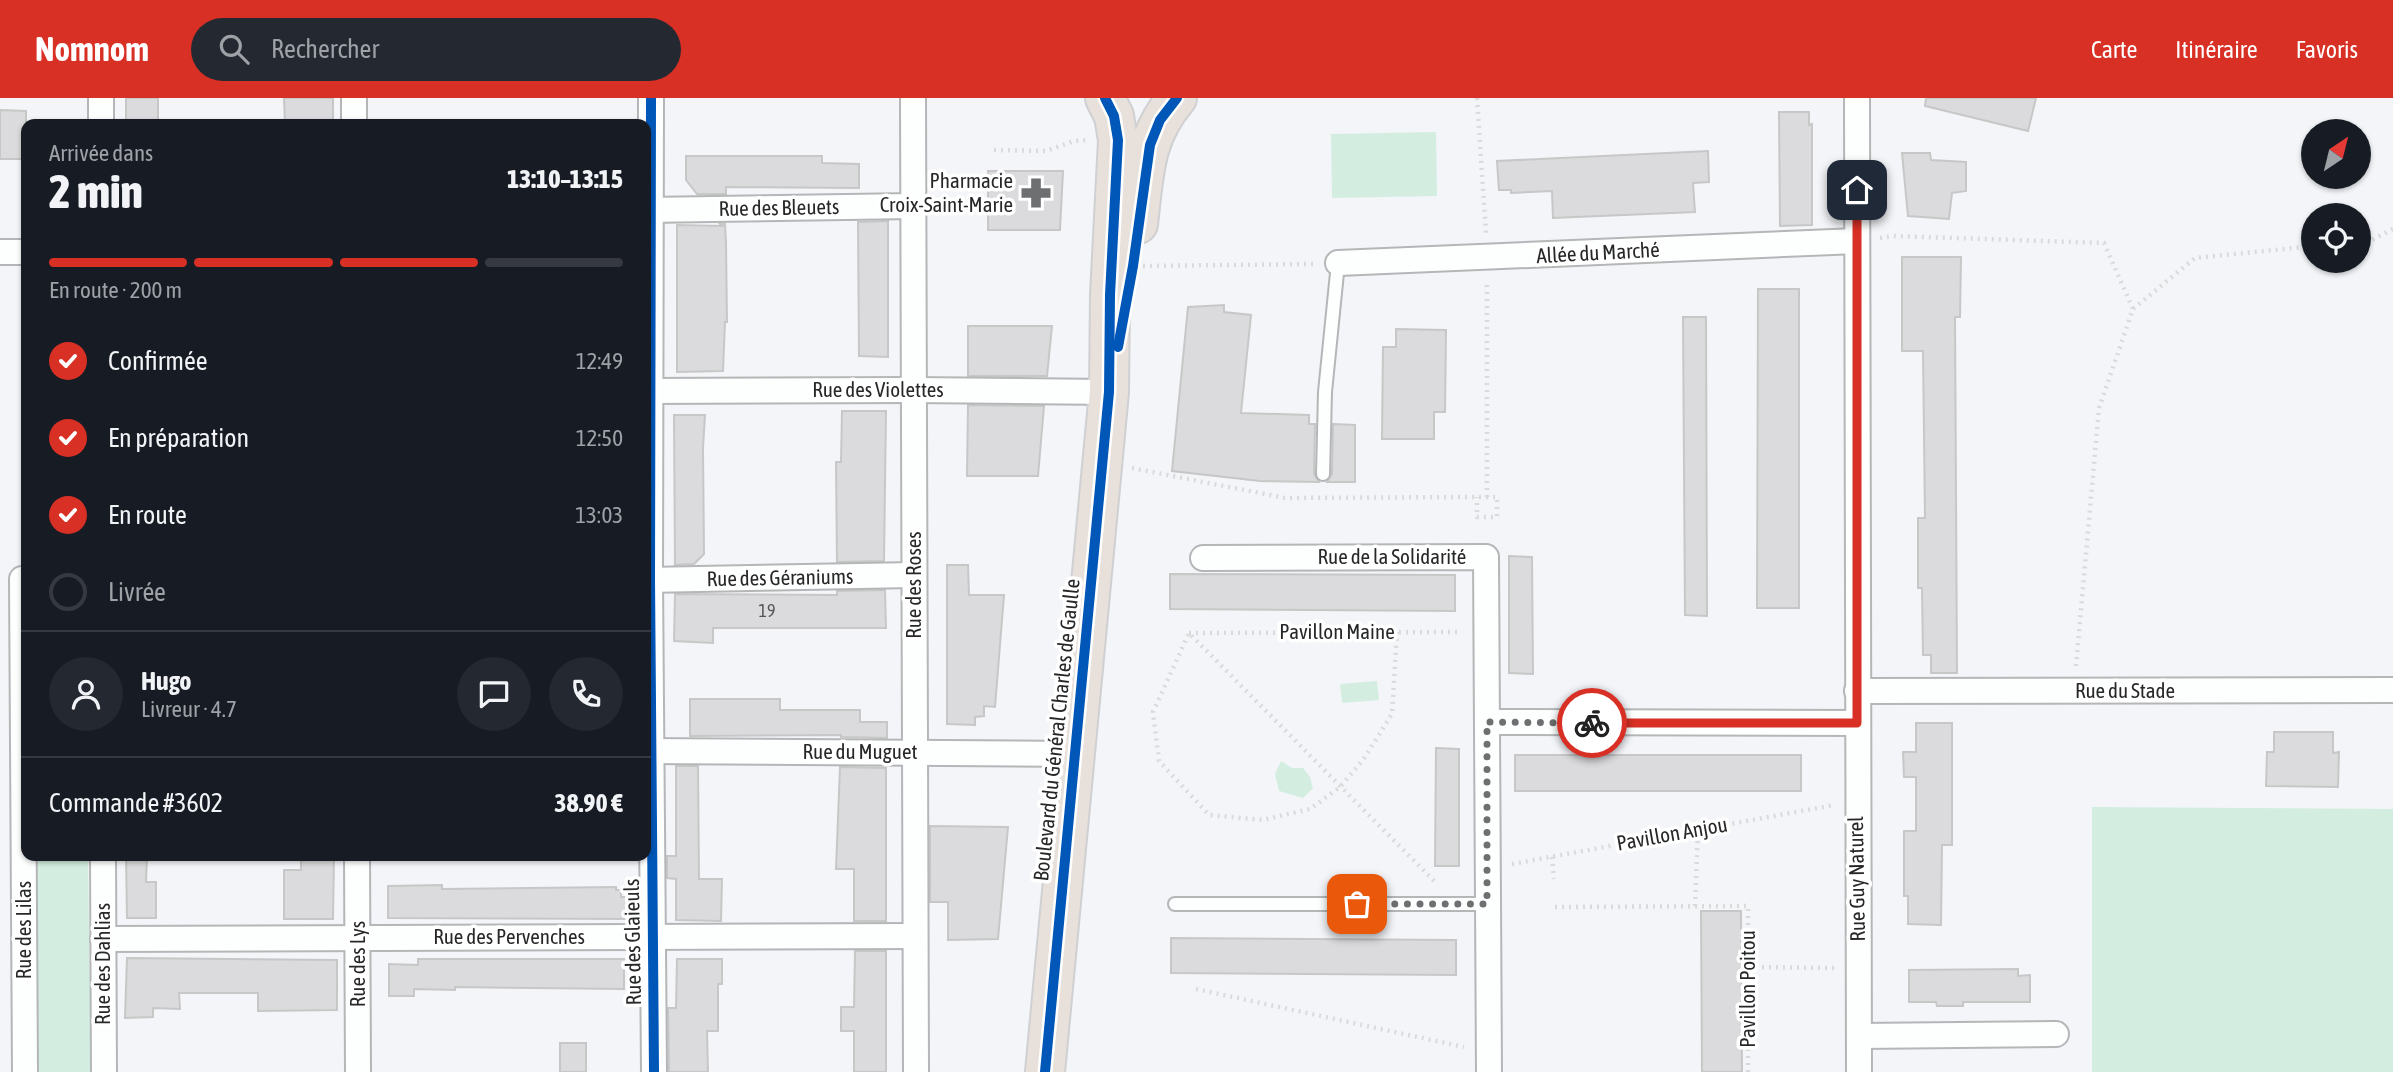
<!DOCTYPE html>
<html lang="fr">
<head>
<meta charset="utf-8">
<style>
	body { margin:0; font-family:"Asap Condensed",sans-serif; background:#242831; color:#f1f3f6; height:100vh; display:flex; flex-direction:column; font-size:26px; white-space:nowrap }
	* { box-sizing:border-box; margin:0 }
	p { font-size:23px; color:#9ea1a6 }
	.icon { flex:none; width:38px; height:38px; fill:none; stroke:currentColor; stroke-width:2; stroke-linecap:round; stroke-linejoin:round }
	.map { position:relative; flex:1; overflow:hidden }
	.sheet { position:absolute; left:21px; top:21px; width:630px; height:742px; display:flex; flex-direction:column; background:#171b24; border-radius:14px; box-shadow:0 2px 5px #0004 }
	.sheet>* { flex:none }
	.needle { width:46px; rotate:35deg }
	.controls { position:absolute; left:2301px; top:21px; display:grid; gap:14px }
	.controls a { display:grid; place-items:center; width:70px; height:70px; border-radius:50%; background:#171b24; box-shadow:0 2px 5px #0004; font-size:35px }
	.pin { position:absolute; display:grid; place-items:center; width:60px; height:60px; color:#fff; margin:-30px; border-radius:14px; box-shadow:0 4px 10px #0006 }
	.courier { position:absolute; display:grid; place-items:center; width:70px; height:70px; margin:-35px; border:5px solid #d93025; border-radius:50%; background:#fff; color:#222; box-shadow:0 2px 9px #0007 }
	.head em { font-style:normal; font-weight:800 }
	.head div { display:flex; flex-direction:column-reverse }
	.head { display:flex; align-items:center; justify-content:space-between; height:119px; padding:0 28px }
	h1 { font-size:46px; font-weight:800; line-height:52px }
	.bar { display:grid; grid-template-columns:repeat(4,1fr); gap:10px 7px; align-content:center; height:84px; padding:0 28px }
	.bar i { height:9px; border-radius:5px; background:#363941 }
	.bar .current { background:#d93025 }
	.bar p { grid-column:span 4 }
	.line { display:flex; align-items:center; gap:18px; padding:0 28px; border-top:2px solid #363941 }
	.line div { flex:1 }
	.round { display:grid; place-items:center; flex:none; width:74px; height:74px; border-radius:37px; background:#242831 }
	ol { padding:0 28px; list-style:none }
	li { display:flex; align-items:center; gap:21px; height:77px }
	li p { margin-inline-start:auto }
	li .icon { padding:7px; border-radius:50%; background:#d93025; color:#fff; stroke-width:4 }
	li:last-child { color:#9ea1a6 }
	li i { width:38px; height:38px; border:4px solid #363941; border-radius:50% }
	header { display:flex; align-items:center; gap:42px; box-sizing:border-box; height:98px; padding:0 35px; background:#d93025; color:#fff }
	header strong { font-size:33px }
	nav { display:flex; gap:38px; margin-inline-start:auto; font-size:24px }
	.search { width:490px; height:63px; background:#242831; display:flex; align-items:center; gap:18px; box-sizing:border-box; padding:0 24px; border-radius:38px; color:#9ea1a6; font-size:26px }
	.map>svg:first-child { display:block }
</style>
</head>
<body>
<header>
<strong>Nomnom</strong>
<div class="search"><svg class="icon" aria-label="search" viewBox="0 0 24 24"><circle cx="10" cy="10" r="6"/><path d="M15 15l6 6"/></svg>Rechercher</div>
<nav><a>Carte</a><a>Itinéraire</a><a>Favoris</a></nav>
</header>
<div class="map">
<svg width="2393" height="974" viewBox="0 0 2393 974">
	<rect width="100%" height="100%" fill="#f3f5f8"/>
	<g fill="#d3eee0">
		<path d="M1436 34 1437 98 1332 100 1331 36Z"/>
		<path d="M1377 583 1379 602 1342 605 1340 586Z"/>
		<path d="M1281 663 1292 670H1303L1310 679 1313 690 1303 700 1279 693 1275 676Z"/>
		<path d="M2092 709 2393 711V974H2092Z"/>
		<path d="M35 758H88L91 974H37Z"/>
	</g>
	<g fill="#dbdadc" stroke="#c7c7c8" stroke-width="2">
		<rect x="126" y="0" width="32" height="26"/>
		<path d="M284 0H333V26H285Z"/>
		<path d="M1926 0H2036L2028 33 1925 8Z"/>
		<path d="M0 12 26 13V61H0Z"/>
		<path d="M1779 14H1809V27L1812 26V127L1780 128Z"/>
		<path d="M1708 53 1709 84 1693 85 1695 114 1553 120 1552 93 1511 95V92H1499L1497 63Z"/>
		<path d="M1902 55H1930L1931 62 1966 64V93L1952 95 1949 121 1908 118Z"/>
		<path d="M686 58H822V65L859 66V90L726 89V96H697L686 82Z"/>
		<path d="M988 73H1063L1060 132H988Z"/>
		<path d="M888 123V259L859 258 858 124Z"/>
		<path d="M720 126H725L726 145 727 224H725L723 273 677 274V127L722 128Z"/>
		<path d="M1902 159H1961L1960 219H1955L1957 575H1931V557H1923L1922 490H1918V420H1925L1923 253H1902Z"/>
		<path d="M1758 191H1799V510H1757Z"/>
		<path d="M1224 207V214L1251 217 1241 315 1309 317V326H1315L1314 376 1319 384 1260 383 1172 373 1188 209Z"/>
		<path d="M1683 219H1706L1707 518 1685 517Z"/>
		<path d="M968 228H1052L1047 278H968Z"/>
		<path d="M1396 231 1446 232 1445 314H1434V341H1382L1383 249H1396Z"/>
		<path d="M968 307 1044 308 1038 378H967Z"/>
		<path d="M842 313H886L884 463 837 464 836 364H841Z"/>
		<path d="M674 317H705L703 350 704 456 694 466 675 467Z"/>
		<path d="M1333 326 1355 327V384H1327L1332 376Z"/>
		<path d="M1509 458 1532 459 1533 576 1509 575Z"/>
		<path d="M947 467H968L969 497H1004L995 609 984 608V618L975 619V627L947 626Z"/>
		<path d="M1170 476 1455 477V513L1170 511Z"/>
		<path d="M885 492 886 530H713V545L674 543 675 496 837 497V493Z"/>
		<path d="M690 601H780V612H860V624H887V640L841 639V637L690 638Z"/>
		<path d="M1916 625H1952V747H1942L1941 827 1908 826V798H1904V733H1916V679H1904L1903 654H1916Z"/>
		<path d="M2274 634H2333V655L2339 654 2338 689 2266 688 2267 654H2274Z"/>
		<path d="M1436 650 1459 651V768H1435Z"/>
		<rect x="1515" y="657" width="286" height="36"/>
		<path d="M676 668H698L699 781H722L721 823 676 822V781L667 780V758H676Z"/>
		<path d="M840 669 886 670V823H854V771H836Z"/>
		<path d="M930 728 1008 729 998 841 948 842V804H930Z"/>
		<path d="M126 758H147L146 784H156V820H127Z"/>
		<path d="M301 758H334L333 821H284V772H301Z"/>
		<path d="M442 787V791L616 789V792H621V799H630V821L388 820V788Z"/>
		<path d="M1701 813H1741L1742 974H1702Z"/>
		<path d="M1171 840 1456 842V877L1171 875Z"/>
		<path d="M855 853H886V974H854V933H841V909H854Z"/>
		<path d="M127 860 337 862V912L258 913V895H179L180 911 153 910V919L125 920Z"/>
		<path d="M418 861H624V891L455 889V892L414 891V898H389V866L418 867Z"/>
		<path d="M677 861H722V886H718V933H707L708 974H669L668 910H676Z"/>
		<path d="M2018 871V878L2030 877V904H1963V908H1937L1936 904H1909V872Z"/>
		<rect x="560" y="945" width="26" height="29"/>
	</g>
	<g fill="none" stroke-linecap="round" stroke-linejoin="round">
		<g stroke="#b4b6b8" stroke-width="16">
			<g id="service">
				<path d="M1323 376 1325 294 1338 165"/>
				<path d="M1175 806H1487"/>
			</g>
		</g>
		<g stroke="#b4b6b8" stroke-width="28">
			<g id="minor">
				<path d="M101 0V26"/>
				<path d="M354 0V26"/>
				<path d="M651 0 650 482 654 974"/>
				<path d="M913 0 916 974"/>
				<path d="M1857 0 1859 974"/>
				<path d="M646 112 913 108"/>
				<path d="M0 154H26"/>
				<path d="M1338 165 1857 143"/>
				<path d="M646 293 913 292 1109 294"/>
				<path d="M1203 460 1486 459 1489 974"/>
				<path d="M22 481 25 974"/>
				<path d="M646 482 914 477"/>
				<path d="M1857 593 2393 592"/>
				<path d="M1487 624 1857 625"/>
				<path d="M646 653 1073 656"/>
				<path d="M103 758 104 974"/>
				<path d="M357 758 358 974"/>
				<path d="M103 841 915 838"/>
				<path d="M1859 938 2056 936"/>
			</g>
		</g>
		<g stroke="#d0d0d2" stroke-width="42">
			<g id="primary">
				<path d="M1138 126C1144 77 1143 40 1177 0"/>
				<path d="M1045 974 1109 294 1110 197 1118 42 1114 18 1105 0"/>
			</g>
		</g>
		<g stroke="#dadada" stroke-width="4.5" stroke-dasharray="2 5" stroke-linecap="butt">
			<path d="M1477 0 1486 135"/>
			<path d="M994 52 1046 53 1074 43 1087 42"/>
			<path d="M1880 140 1893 138 2104 145 2133 211"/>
			<path d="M2359 144H2368L2393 131"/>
			<path d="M1143 168 1313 166"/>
			<path d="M1132 370 1285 400 1477 399H1497V419H1477V399"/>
			<path d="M1487 399V183"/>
			<path d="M1397 534 1392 616 1363 662 1340 689 1310 711 1263 722 1209 717 1159 663 1153 614 1189 535 1437 786"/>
			<path d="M1189 535 1461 534"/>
			<path d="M2076 568 2099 310 2133 211 2195 160 2314 148"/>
			<path d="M1552 759 1554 781"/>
			<path d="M1512 766 1834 707"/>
			<path d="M1695 808 1698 732"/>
			<path d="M1555 809 1748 808V974"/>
			<path d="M1748 869 1834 870"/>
			<path d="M1196 891 1464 949"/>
		</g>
		<use href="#service" stroke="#fdfefe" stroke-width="12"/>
		<use href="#minor" stroke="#fdfefe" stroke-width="24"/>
		<use href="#primary" stroke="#e8e1db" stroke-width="38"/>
		<g stroke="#fff" stroke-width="15">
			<g id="cycleway">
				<path d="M651 0 650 482 654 974"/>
				<path d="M1118 249 1133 168 1150 47 1160 22 1177 0"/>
				<path d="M1045 974 1109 294 1110 197 1118 42 1114 18 1105 0"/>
			</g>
		</g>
		<use href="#cycleway" stroke="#0057b8" stroke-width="10"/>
	</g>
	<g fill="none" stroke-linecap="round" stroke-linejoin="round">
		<path stroke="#6e6f71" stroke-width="7" stroke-dasharray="0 12.6" d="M1357 806H1487V624L1592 625"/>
		<path stroke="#d93025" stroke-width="9" d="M1592 625H1857V92"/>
	</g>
	<defs>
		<g id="pharmacy-bare" transform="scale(2.415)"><path d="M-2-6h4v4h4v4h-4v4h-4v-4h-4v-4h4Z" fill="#6e6f71" stroke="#fff" stroke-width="2.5" paint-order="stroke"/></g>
	</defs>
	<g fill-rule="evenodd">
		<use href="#pharmacy-bare" x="1036" y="95"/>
	</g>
	<g text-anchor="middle" stroke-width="7" stroke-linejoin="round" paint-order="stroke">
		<g font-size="18" fill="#545556">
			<text x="767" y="519">19</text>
		</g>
		<g font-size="21" fill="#262728" stroke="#fff" text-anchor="end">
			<text x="1013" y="90">Pharmacie<tspan x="1013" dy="24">Croix-Saint-Marie</tspan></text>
		</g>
		<g font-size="21" fill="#262728" stroke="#fff">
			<text transform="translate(779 110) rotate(-1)" y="7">Rue des Bleuets</text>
			<text transform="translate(1598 155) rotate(-3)" y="7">Allée du Marché</text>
			<text x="878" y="299">Rue des Violettes</text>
			<text x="1392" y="466">Rue de la Solidarité</text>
			<text transform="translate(780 480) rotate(-1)" y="7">Rue des Géraniums</text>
			<text transform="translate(914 487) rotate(-90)" y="7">Rue des Roses</text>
			<text x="1337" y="541">Pavillon Maine</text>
			<text x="2125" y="600">Rue du Stade</text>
			<text transform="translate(1057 632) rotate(-84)" y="7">Boulevard du Général Charles de Gaulle</text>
			<text x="860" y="661">Rue du Muguet</text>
			<text transform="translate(1672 736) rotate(-10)" y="7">Pavillon Anjou</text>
			<text transform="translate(1857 781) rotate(-91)" y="7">Rue Guy Naturel</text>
			<text transform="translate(24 832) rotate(-90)" y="7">Rue des Lilas</text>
			<text x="509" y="846">Rue des Pervenches</text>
			<text transform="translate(633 844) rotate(-91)" y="7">Rue des Glaieuls</text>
			<text transform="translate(103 866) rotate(-90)" y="7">Rue des Dahlias</text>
			<text transform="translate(358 866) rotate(-90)" y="7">Rue des Lys</text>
			<text transform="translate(1748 891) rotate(-90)" y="7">Pavillon Poitou</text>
		</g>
	</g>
</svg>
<div class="controls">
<a><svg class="needle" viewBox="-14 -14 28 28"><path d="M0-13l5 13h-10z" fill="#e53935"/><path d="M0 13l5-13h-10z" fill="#9ea1a6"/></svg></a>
<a><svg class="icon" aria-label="locate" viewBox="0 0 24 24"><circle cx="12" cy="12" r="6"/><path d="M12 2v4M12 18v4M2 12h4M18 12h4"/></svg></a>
</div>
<div class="pin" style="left:1357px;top:806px;background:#ea580c"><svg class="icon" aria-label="bag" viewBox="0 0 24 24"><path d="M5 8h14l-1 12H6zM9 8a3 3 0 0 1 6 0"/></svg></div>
<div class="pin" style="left:1857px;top:92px;background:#1f2937"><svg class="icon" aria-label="home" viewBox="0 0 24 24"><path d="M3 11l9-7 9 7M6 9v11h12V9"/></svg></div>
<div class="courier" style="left:1592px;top:625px"><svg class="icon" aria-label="bike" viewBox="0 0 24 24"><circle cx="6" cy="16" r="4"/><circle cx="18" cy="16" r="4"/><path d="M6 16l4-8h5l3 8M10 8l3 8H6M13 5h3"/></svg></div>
<section class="sheet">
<div class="head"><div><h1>2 min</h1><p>Arrivée dans</p></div><em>13:10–13:15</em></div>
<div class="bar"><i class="current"></i><i class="current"></i><i class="current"></i><i></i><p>En route · 200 m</p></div>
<ol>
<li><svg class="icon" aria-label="check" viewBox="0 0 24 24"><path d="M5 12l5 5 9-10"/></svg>Confirmée<p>12:49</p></li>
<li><svg class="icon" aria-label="check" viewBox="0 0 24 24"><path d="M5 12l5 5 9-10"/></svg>En préparation<p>12:50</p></li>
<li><svg class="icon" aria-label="check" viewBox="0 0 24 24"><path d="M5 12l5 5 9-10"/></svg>En route<p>13:03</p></li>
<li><i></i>Livrée</li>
</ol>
<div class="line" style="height:126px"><a class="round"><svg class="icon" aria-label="person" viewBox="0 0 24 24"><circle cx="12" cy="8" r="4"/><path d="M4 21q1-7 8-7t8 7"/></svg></a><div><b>Hugo</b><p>Livreur · 4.7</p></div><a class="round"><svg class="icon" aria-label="chat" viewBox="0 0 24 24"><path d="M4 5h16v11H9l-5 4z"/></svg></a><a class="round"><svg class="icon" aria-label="phone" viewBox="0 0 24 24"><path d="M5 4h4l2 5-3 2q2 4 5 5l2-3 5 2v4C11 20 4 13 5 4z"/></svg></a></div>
<div class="line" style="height:91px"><div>Commande #3602</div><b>38.90 €</b></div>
</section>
</div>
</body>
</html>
